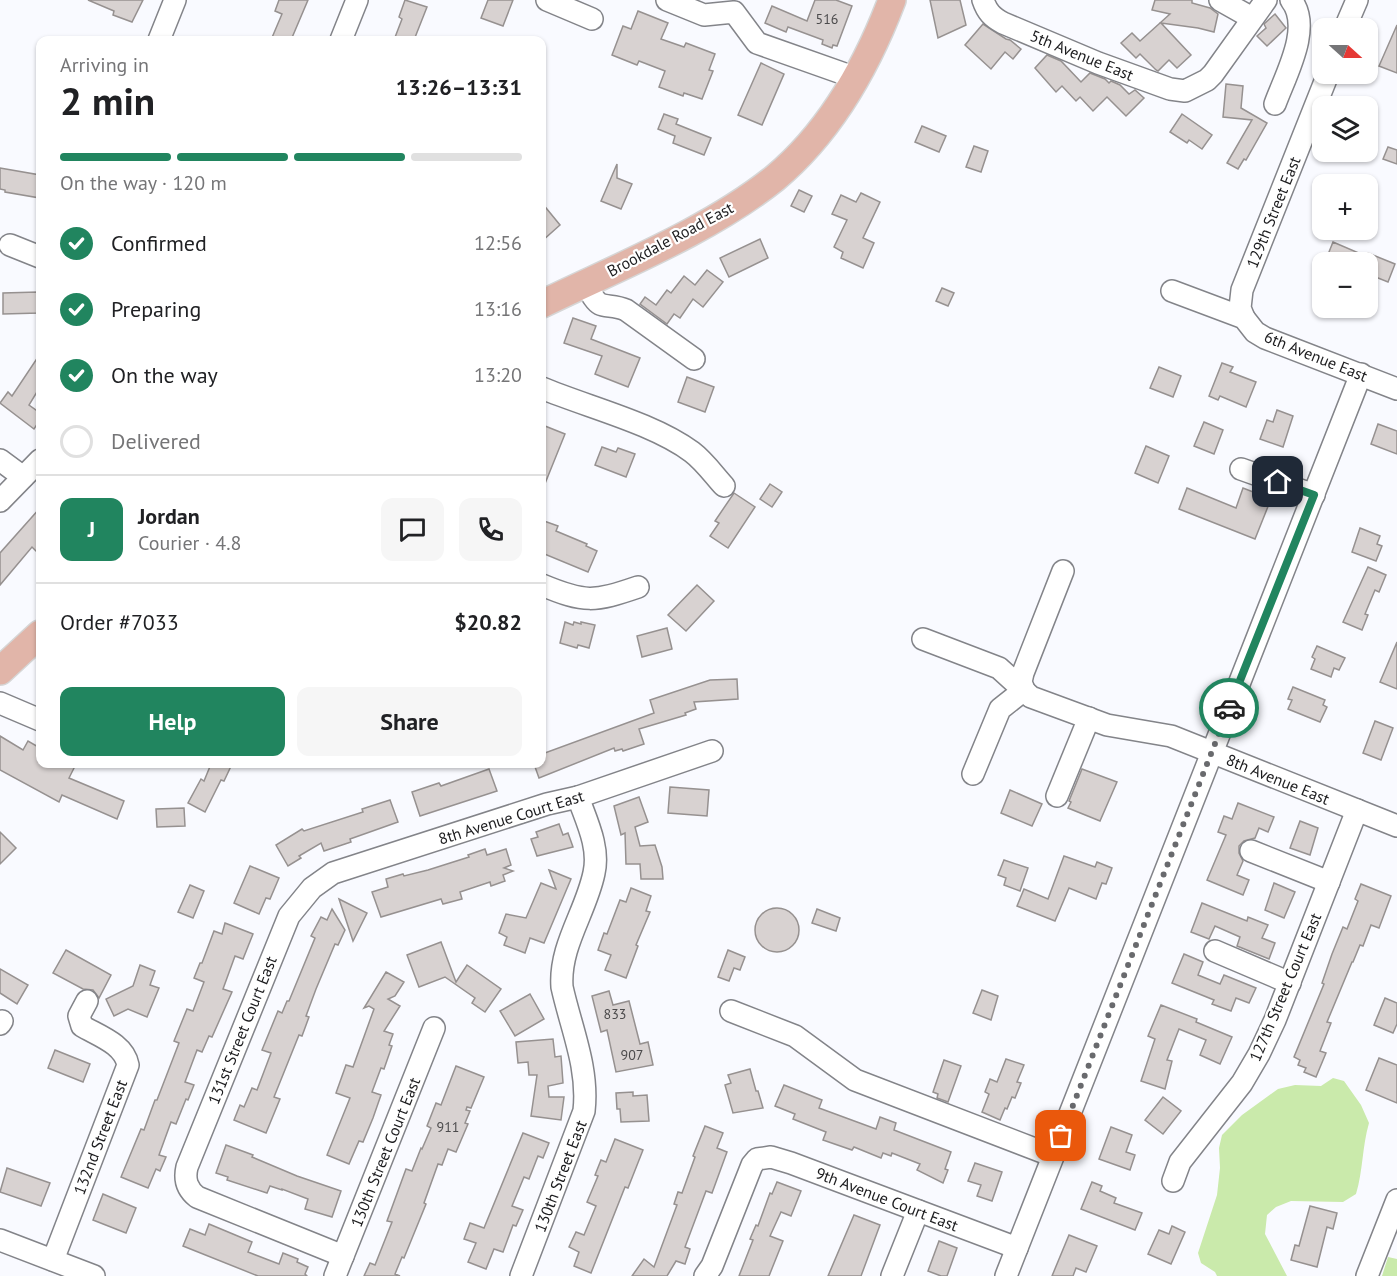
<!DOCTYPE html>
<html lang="en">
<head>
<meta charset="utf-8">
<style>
	body { margin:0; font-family:"PT Sans",sans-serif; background:#f6f6f6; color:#202124; height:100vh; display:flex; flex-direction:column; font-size:22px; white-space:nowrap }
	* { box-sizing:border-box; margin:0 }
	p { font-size:20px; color:#757577 }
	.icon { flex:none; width:33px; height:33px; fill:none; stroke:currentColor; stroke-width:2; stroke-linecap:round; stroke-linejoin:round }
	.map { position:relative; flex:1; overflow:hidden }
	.sheet { position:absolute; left:36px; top:36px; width:510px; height:732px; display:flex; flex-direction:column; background:#fff; border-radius:12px; box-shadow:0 2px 4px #0004 }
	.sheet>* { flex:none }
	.needle { width:39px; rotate:111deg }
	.tools { position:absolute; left:1312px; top:18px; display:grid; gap:12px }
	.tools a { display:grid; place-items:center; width:66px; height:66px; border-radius:12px; background:#fff; box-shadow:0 2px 4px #0004; font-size:30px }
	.pin { position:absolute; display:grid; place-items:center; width:51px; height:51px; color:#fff; margin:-26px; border-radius:12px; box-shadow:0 3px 9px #0006 }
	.courier { position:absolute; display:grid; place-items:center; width:60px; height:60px; margin:-30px; border:4px solid #21855f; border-radius:50%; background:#fff; color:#222; box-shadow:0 2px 8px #0007 }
	.overview em { font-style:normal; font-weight:600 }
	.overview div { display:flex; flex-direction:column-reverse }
	.overview { display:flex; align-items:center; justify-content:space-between; height:102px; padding:0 24px }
	h1 { font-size:39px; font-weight:600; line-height:45px }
	.bar { display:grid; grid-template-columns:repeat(4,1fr); gap:9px 6px; align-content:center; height:72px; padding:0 24px }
	.bar i { height:8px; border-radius:4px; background:#e0e0e0 }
	.bar .selected { background:#21855f }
	.bar p { grid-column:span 4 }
	.line { display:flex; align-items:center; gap:15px; padding:0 24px; border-top:2px solid #e0e0e0 }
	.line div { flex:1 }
	.round { display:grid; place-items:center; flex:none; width:63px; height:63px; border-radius:12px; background:#f6f6f6 }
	ol { padding:0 24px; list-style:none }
	li { display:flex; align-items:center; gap:18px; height:66px }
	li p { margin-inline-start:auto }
	li .icon { padding:6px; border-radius:50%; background:#21855f; color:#fff; stroke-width:4 }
	li:last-child { color:#757577 }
	li i { width:33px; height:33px; border:3px solid #e0e0e0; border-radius:50% }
	.button { display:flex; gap:12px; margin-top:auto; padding:12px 24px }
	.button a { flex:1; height:69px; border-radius:12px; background:#21855f; color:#fff; font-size:24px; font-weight:600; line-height:69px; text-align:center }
	.button a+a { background:#f6f6f6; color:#202124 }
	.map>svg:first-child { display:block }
</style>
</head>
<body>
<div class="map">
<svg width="1397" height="1276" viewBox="0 0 1397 1276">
	<rect width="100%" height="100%" fill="#f9faff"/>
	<g fill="#caeaab">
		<path d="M1333 1078 1344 1081 1361 1105 1369 1123C1362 1147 1363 1171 1356 1194L1343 1202 1291 1201 1276 1207 1267 1215 1265 1234 1287 1276H1217L1215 1272 1201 1263 1198 1253 1217 1195 1220 1168 1219 1148 1222 1135 1242 1115 1278 1089 1295 1085 1321 1086Z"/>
		<path d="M1388 1257 1397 1259V1276H1382Z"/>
	</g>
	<g fill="#d8d2d1" stroke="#969190" stroke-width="1.5">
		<path d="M88 0H143L132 22 113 15 114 11Z"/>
		<path d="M279 0H308L291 40H271L282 14 275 11Z"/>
		<path d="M405 0 427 7 414 40H394L402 19 399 17Z"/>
		<path d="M488 0H513L503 26 481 18Z"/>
		<path d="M815 0H836L852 6 837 46 833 45 832 48 822 44 823 40 788 27 786 32 765 23 772 6 807 21Z"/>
		<path d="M930 0H960L966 25 938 38Z"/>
		<path d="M1155 0H1192V3L1210 8 1218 14 1214 32 1198 28 1161 23 1191 55 1177 68 1169 60 1158 71 1156 70 1140 54 1136 58 1121 43 1132 33 1140 41 1170 14 1152 10Z"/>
		<path d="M638 11 668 23 661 39 684 47 686 43 715 54 709 70 713 71 702 99 684 93 683 96 659 87 665 71 639 61 637 65 612 55 623 26 631 29Z"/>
		<path d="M1275 14 1286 28 1267 46 1257 36 1266 28 1264 24Z"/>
		<path d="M983 24 1006 39 1010 40 1021 49 1013 59 1005 52 991 69 965 45Z"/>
		<path d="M1397 25V73L1379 66Z"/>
		<path d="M1047 55 1061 61 1081 82 1090 73 1105 79 1109 83 1111 81 1120 85 1129 94 1135 90 1144 98 1126 116 1107 97 1093 111 1080 97 1076 101 1062 86 1056 92 1035 68Z"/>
		<path d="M761 63 784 74 762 125 738 115Z"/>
		<path d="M1226 84 1243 86 1241 108 1267 123 1246 160 1244 159 1238 169 1227 163 1252 120 1223 117Z"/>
		<path d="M664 114 678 119 676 124 711 138 704 155 673 143 675 136 658 129Z"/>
		<path d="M1182 114 1212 135 1202 149 1189 140 1187 143 1170 132Z"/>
		<path d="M922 126 946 136 939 152 915 142Z"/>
		<path d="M974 146 988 151 981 172 966 167Z"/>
		<path d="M1388 147 1397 150V164L1383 159Z"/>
		<path d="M617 164V178L632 184 621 209 601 201Z"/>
		<path d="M0 168 40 175V198L5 192V190L0 189Z"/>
		<path d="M799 190 812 196 804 212 791 206Z"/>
		<path d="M861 193 880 202 863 238 874 243 863 268 841 258 843 252 834 247 847 220 832 214 841 195 856 202Z"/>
		<path d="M542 203 560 225 542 241Z"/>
		<path d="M760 239 768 258 729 277 720 258Z"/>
		<path d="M1333 242 1368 257V253L1395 264 1388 282 1368 274V262H1325Z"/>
		<path d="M707 270 723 282 703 307 693 299 680 318 674 314 667 324 640 304 645 297 656 305 667 290 671 293 684 276 695 285Z"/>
		<path d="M942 288 954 293 948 306 936 301Z"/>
		<path d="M38 292 39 313 3 314V293Z"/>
		<path d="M573 318 596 326 591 339 640 358 628 387 595 374 602 356 564 343Z"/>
		<path d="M40 354V387L29 405 40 413V420L34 429 0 403 8 392 12 396Z"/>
		<path d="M1222 363 1233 367 1230 372 1256 382 1246 407 1220 396 1218 400 1209 396Z"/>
		<path d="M1159 367 1181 376 1173 397 1150 388Z"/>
		<path d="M687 377 714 387 705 412 678 402Z"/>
		<path d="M1277 410 1293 416 1283 447 1260 439 1267 420 1273 422Z"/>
		<path d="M1204 422 1223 430 1214 454 1194 446Z"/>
		<path d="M1378 424 1397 431V454L1371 444Z"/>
		<path d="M545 426 565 434 542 491V434Z"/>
		<path d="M1146 446 1169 456 1158 483 1135 473Z"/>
		<path d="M602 447 616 452 618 448 635 454 626 477 595 465Z"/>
		<path d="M770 484 782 492 772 507 760 499Z"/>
		<path d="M1187 488 1236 508 1243 488 1271 499 1255 539 1179 509Z"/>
		<path d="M734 493 755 507 728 548 710 536 719 523 715 521Z"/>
		<path d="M40 508V555L32 547 0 585V553Z"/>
		<path d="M544 521 558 526 556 531 587 544 586 546 597 551 588 572 542 553V529Z"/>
		<path d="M1360 528 1380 536 1377 544 1382 546 1376 561 1352 552Z"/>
		<path d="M1368 567 1386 575 1379 592 1375 590 1365 614 1368 615 1362 630 1343 622Z"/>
		<path d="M697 585 714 601 686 631 668 615Z"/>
		<path d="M565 622 573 625 574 622 581 624V622L595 625 589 648 578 645 577 648 560 643Z"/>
		<path d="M667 628 672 649 642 657 637 636Z"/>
		<path d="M1397 642V689L1380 682Z"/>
		<path d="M1317 646 1345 658 1339 670 1334 668 1331 677 1311 669 1315 659 1312 657Z"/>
		<path d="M737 679 738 699 694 702 696 709 685 713 686 715 639 729 644 744 623 751 622 749 615 751 614 748 539 778 534 764H542V754L654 713 650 700 710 680Z"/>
		<path d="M1293 687 1325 700 1323 705 1327 707 1320 722 1288 709 1292 700 1288 699Z"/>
		<path d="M1375 721 1393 728 1381 760 1363 753Z"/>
		<path d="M0 736 23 750 28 741 40 748V764H68L75 766 69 778 124 801 117 819 62 795 59 802 0 770Z"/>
		<path d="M211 764H232L224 781 221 780 205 812 188 803 201 779 204 781Z"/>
		<path d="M489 769 497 791 420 816 412 792 439 783 441 786Z"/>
		<path d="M1082 769 1117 782 1100 821 1068 808 1071 802 1069 801Z"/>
		<path d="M670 787 709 790 707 816 668 813Z"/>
		<path d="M1010 790 1042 804 1032 826 1001 813Z"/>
		<path d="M639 797 648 822 635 827 640 846 655 845 662 867 663 879H641L640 864H626L625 833 621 835 614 806Z"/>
		<path d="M390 800 398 822 350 839 351 842 324 851 321 843 299 856 301 858 288 866 276 845 302 829 304 831 363 812 362 809Z"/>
		<path d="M1238 803 1274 817 1268 832 1259 828 1255 838 1244 841 1239 846V853L1243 861 1237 875 1249 880 1243 895 1207 880 1226 835 1218 832 1224 816 1232 819Z"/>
		<path d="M184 808 185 826 157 827 156 809Z"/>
		<path d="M1300 821 1318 828 1310 855 1290 848Z"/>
		<path d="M559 824 563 835 568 833 573 847 537 856 531 839 538 837 536 832Z"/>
		<path d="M0 832 16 848 0 864Z"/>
		<path d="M485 849 487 855 506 849 511 865 504 868 513 871 503 875 505 881 491 886 490 882 460 892 462 899 443 904 441 899 381 917 372 892 388 887 386 879 403 874 404 876 428 870 469 857 468 855Z"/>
		<path d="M1064 856 1095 867 1097 862 1112 868 1106 884 1102 883 1096 899 1069 888 1055 921 1017 906 1024 889 1048 899Z"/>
		<path d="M1004 860 1028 868 1020 891 1004 885 1006 878 998 875Z"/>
		<path d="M250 866 279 878 270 899 266 898 259 914 234 903Z"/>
		<path d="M549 870 571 879 544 943 530 938 525 953 504 945 507 937 499 933 506 914 526 918 541 883 556 889Z"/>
		<path d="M1274 883 1295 892 1284 918 1265 910Z"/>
		<path d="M1361 884 1391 896 1379 928 1371 925 1363 946 1360 945 1353 962H1352L1327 1022 1331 1023 1320 1051 1326 1053 1316 1077 1304 1072 1306 1068 1298 1065 1300 1060 1294 1057 1324 984 1322 983 1332 954 1343 927 1347 929 1358 901 1355 899Z"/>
		<path d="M190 885 204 891 193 918 178 912Z"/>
		<path d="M631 888 651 896 646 911 650 912 636 945 638 946 626 978 605 970 611 955 598 950 604 933 607 934 620 900 626 902Z"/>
		<path d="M339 899 367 913 353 941Z"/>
		<path d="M1202 903 1247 921 1248 917 1268 925 1262 938 1275 943 1269 959 1237 946 1240 937 1215 926 1209 939 1191 932Z"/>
		<circle cx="777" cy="930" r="22"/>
		<path d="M332 909 345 930 338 945 335 944 316 989 306 1016 309 1017 302 1036 299 1035 274 1097 280 1099 266 1133 234 1120 240 1105 244 1107 252 1088 257 1090 271 1053 262 1050 278 1011 282 1013 287 1001H289L315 938 311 936 321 917 327 920Z"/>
		<path d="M817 909 840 918 836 931 812 923Z"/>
		<path d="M225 923 253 934 243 959 235 956 223 989 232 992 212 1037 209 1036 202 1052 197 1050 185 1082 194 1085 188 1100 186 1099 176 1124 171 1122 159 1155 166 1157 160 1171 156 1169 148 1188 121 1177 141 1129 144 1130 155 1100H157L179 1043 174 1041 187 1009 193 1011 204 982 194 978 200 963H202L214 931 222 934Z"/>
		<path d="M441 942 456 982 467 965 501 989 485 1012 472 1003 475 998 445 977 419 987 407 955Z"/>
		<path d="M66 950 111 975 99 998 93 990 83 989 53 973Z"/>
		<path d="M728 950 745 957 740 970 734 968 729 981 718 977Z"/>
		<path d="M1184 954 1203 962 1198 975 1220 984 1224 975 1256 988 1249 1003 1236 998 1231 1011 1212 1004 1214 1000 1172 983Z"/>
		<path d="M140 965 155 971 150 985 159 988 147 1017 128 1009 114 1016 106 999 133 986Z"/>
		<path d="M0 969 28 985 17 1004 0 993Z"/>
		<path d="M386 972 404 982 395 996 388 999 400 1006 384 1031 393 1034 389 1045 392 1046 384 1069 381 1068 372 1092 381 1095 373 1118 363 1142 359 1141 349 1164 327 1155 350 1098 336 1093 346 1065 353 1067 374 1009 369 1006 364 1008Z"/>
		<path d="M982 990 998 996 991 1020 973 1013Z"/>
		<path d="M609 991 613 1005 629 1001 640 1044 648 1042 653 1065 616 1072 607 1030 601 1032 592 996Z"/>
		<path d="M530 994 544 1019 515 1036 500 1011Z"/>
		<path d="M1385 998 1397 1003V1024L1393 1033 1374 1025Z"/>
		<path d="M1161 1005 1197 1019 1196 1022 1232 1037 1220 1064 1200 1055 1206 1040 1179 1029 1167 1060 1172 1061 1165 1089 1141 1081 1155 1039 1148 1036Z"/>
		<path d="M553 1039 555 1057 561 1056 563 1083 548 1086 549 1097H564L561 1120 531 1116 537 1075H529L528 1062 518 1063 516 1042Z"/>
		<path d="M55 1050 90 1064 83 1082 48 1068Z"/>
		<path d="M1379 1058 1397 1065V1103L1366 1090Z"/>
		<path d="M1006 1059 1024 1065 1017 1082 1021 1083 1015 1098 1012 1097 1007 1109 1005 1108 1000 1120 982 1112 989 1094 985 1092 990 1079 997 1082Z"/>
		<path d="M944 1060 961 1066 948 1102 937 1098 938 1094 933 1092Z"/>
		<path d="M456 1066 484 1077 471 1108 467 1107 466 1110 470 1111 465 1123 468 1124 456 1152 448 1149 442 1165 438 1164 424 1203 426 1204 404 1258 402 1257 395 1274 400 1276H364L370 1263 375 1265 392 1222 387 1221 406 1169 412 1171 421 1148 422 1149 431 1128 427 1126 436 1103 441 1105Z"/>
		<path d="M750 1069 756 1091H758L763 1108 733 1113 725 1085 731 1083 728 1075Z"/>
		<path d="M784 1085 822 1100 819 1108 876 1129 880 1117 896 1123 894 1130 951 1152 945 1169 948 1170 943 1183 917 1170 920 1164 892 1153 891 1156 883 1153 881 1158 854 1147 852 1150 823 1140 826 1132 793 1119 795 1114 775 1106Z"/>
		<path d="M633 1092V1096L647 1095 649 1121 621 1122 620 1109H617L616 1093Z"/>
		<path d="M1163 1097 1181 1111 1163 1134 1145 1120Z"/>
		<path d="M705 1126 723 1133 717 1148 727 1152 712 1193 706 1191 685 1247 690 1249 685 1264 676 1261 667 1276H632L644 1259 654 1267 677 1205 674 1204 678 1192 682 1193 695 1157 693 1156Z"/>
		<path d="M1111 1127 1132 1135 1126 1152 1135 1155 1130 1170 1099 1159Z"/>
		<path d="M523 1133 549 1143 543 1158 538 1156 529 1179 524 1177 512 1206 523 1210 516 1226 513 1225 503 1252 494 1249 486 1269 468 1262 476 1243 464 1239 470 1223 484 1228Z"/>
		<path d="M615 1139 643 1150 628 1188 625 1187 591 1273 574 1266 579 1252 569 1247 576 1232 584 1235 596 1206 587 1202 598 1176 595 1175 601 1160 606 1162Z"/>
		<path d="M226 1145 253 1155 252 1157 297 1176 341 1191 332 1217 305 1209 308 1199 282 1189V1190L270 1186 267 1193 227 1180 228 1177 216 1173Z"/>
		<path d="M975 1163 1002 1172 992 1201 977 1196 981 1185 968 1181Z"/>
		<path d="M7 1168 50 1183 41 1206 0 1192Z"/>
		<path d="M777 1182 801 1191 791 1216 781 1212 770 1236 783 1241 769 1276H739L753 1240 750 1239 756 1225 758 1226 770 1193 772 1194Z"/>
		<path d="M1092 1182 1102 1186 1100 1191 1116 1198 1114 1203 1142 1213 1135 1230 1081 1209Z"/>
		<path d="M103 1194 136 1208 126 1233 93 1220Z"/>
		<path d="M1310 1206 1337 1213 1333 1229 1327 1227 1317 1267 1291 1260 1295 1245 1299 1246Z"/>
		<path d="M854 1215 880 1225 861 1276H828Z"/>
		<path d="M209 1224 252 1242 248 1252 279 1264 283 1253 298 1259 297 1262 308 1267 305 1274 307 1276H258L183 1246 190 1229 205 1235Z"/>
		<path d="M1172 1226 1185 1232 1171 1264 1148 1254 1159 1230 1169 1234Z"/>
		<path d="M1069 1235 1097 1246 1086 1272 1076 1268 1073 1276H1052Z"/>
		<path d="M939 1241 957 1248 947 1276H941L928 1271Z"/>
	</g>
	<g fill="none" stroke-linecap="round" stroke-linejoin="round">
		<g stroke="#838489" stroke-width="24">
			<g id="minor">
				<path d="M547 0 592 19"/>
				<path d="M667 0 704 15 734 12 757 43 856 78"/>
				<path d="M983 0C987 12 992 17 1003 23L1098 63 1170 89 1185 91 1207 80 1213 74 1266 0"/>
				<path d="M1220 0 1252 18"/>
				<path d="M1345 28 1357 0"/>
				<path d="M159 40 175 0"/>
				<path d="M341 40 357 0"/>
				<path d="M1275 104C1285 76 1313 27 1291 0"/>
				<path d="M10 245 40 257"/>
				<path d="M585 283C589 289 594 301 600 304 606 307 615 305 626 310L694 359"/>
				<path d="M1172 291 1244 318 1255 332 1265 338 1397 389"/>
				<path d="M1244 318 1240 308 1242 290 1328 74"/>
				<path d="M542 388C587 407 653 423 692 452 704 461 714 475 724 486"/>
				<path d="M0 460 23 477"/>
				<path d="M1241 469 1314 495"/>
				<path d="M0 501 40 460"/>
				<path d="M542 585C585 603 594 602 638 587"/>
				<path d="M923 639 999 668 1031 697 1107 725 1171 736 1397 826"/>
				<path d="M1024 690 1021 682 1023 673 1063 571"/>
				<path d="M0 703 40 720"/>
				<path d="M973 774 1000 709 1024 690"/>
				<path d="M1057 796 1089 718"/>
				<path d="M1251 851 1329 882"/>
				<path d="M1215 951 1290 983"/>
				<path d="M731 1011 795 1036 855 1080 1053 1156"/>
				<path d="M0 1024 2 1021"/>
				<path d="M1173 1181 1180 1162 1242 1083 1259 1054 1275 1020 1357 810"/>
				<path d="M0 1240 94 1276"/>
				<path d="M343 1256 197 1197C187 1189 184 1180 187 1167L289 916 312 888 333 873 547 804 578 797 712 751"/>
				<path d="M53 1260 128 1065C124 1044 99 1036 82 1026L79 1016 87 1001"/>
				<path d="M335 1276 434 1028"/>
				<path d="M521 1276 584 1111C589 1068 571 1028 562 987 559 946 586 912 594 873 600 847 586 820 578 797"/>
				<path d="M705 1276 712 1266 752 1165 757 1159 771 1157 791 1163 1017 1248"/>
				<path d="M892 1276 918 1211"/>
				<path d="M1006 1276 1361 374"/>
				<path d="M1367 1276 1397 1200"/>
			</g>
		</g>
		<g stroke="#d6d6d6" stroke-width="30">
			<g id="major">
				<path d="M542 304C618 267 709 231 775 178 830 132 867 66 892 0"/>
				<path d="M0 671 40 634"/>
			</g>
		</g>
		<use href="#minor" stroke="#fff" stroke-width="21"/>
		<use href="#major" stroke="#e1b5a9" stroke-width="27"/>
	</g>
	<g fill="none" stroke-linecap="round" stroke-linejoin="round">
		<path stroke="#696a6d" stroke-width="6" stroke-dasharray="0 10.8" d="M1061 1136 1229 708"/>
		<path stroke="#21855f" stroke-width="8" d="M1229 708 1314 495 1278 482"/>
	</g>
	<g text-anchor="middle" stroke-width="4.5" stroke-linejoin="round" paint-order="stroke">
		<g font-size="14" fill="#4b4a4b">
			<text x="827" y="24">516</text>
			<text x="615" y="1019">833</text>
			<text x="632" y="1060">907</text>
			<text x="448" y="1132">911</text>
		</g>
		<g font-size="16" fill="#1c1c1e" stroke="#fff">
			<text transform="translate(1082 55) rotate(22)" y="6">5th Avenue East</text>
			<text transform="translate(1273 212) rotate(-68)" y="6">129th Street East</text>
			<text transform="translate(670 239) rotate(-28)" y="6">Brookdale Road East</text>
			<text transform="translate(1316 356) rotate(22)" y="6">6th Avenue East</text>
			<text transform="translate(1278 779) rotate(22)" y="6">8th Avenue East</text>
			<text transform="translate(511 817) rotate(-17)" y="6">8th Avenue Court East</text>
			<text transform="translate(1285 987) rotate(-67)" y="6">127th Street Court East</text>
			<text transform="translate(242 1030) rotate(-68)" y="6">131st Street Court East</text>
			<text transform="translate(100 1137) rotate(-69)" y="6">132nd Street East</text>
			<text transform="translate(385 1152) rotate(-68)" y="6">130th Street Court East</text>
			<text transform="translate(560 1176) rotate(-69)" y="6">130th Street East</text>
			<text transform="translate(887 1199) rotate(21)" y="6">9th Avenue Court East</text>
		</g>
	</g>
</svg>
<div class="tools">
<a><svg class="needle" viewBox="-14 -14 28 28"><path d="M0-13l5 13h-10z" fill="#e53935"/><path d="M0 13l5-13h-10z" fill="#757577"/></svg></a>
<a><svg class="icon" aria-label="layers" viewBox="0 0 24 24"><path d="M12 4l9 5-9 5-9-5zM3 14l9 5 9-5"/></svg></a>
<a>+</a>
<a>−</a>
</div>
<div class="pin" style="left:1061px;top:1136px;background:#ea580c"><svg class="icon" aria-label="bag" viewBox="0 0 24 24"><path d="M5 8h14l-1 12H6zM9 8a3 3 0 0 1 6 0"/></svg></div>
<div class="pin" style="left:1278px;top:482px;background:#1f2937"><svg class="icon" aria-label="home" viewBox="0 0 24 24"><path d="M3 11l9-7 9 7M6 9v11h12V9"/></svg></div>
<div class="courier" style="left:1229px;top:708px"><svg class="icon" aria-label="car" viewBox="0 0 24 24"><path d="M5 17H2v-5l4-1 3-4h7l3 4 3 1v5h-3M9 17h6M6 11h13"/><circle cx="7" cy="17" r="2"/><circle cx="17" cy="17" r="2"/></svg></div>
<section class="sheet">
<div class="overview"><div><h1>2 min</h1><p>Arriving in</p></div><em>13:26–13:31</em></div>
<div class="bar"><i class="selected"></i><i class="selected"></i><i class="selected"></i><i></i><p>On the way · 120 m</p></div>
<ol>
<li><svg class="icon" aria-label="check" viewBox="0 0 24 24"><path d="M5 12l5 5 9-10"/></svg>Confirmed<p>12:56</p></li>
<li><svg class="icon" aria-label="check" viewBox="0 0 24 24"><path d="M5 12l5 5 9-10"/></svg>Preparing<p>13:16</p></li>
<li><svg class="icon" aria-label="check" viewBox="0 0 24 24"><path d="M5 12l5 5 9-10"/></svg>On the way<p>13:20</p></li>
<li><i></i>Delivered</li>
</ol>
<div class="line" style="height:108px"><b class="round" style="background:#21855f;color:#fff">J</b><div><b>Jordan</b><p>Courier · 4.8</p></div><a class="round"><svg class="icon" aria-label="chat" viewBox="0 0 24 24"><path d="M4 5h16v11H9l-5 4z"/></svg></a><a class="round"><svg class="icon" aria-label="phone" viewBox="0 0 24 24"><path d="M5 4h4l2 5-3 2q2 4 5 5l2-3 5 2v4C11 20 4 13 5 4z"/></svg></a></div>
<div class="line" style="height:78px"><div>Order #7033</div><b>$20.82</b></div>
<div class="button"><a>Help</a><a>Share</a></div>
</section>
</div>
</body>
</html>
